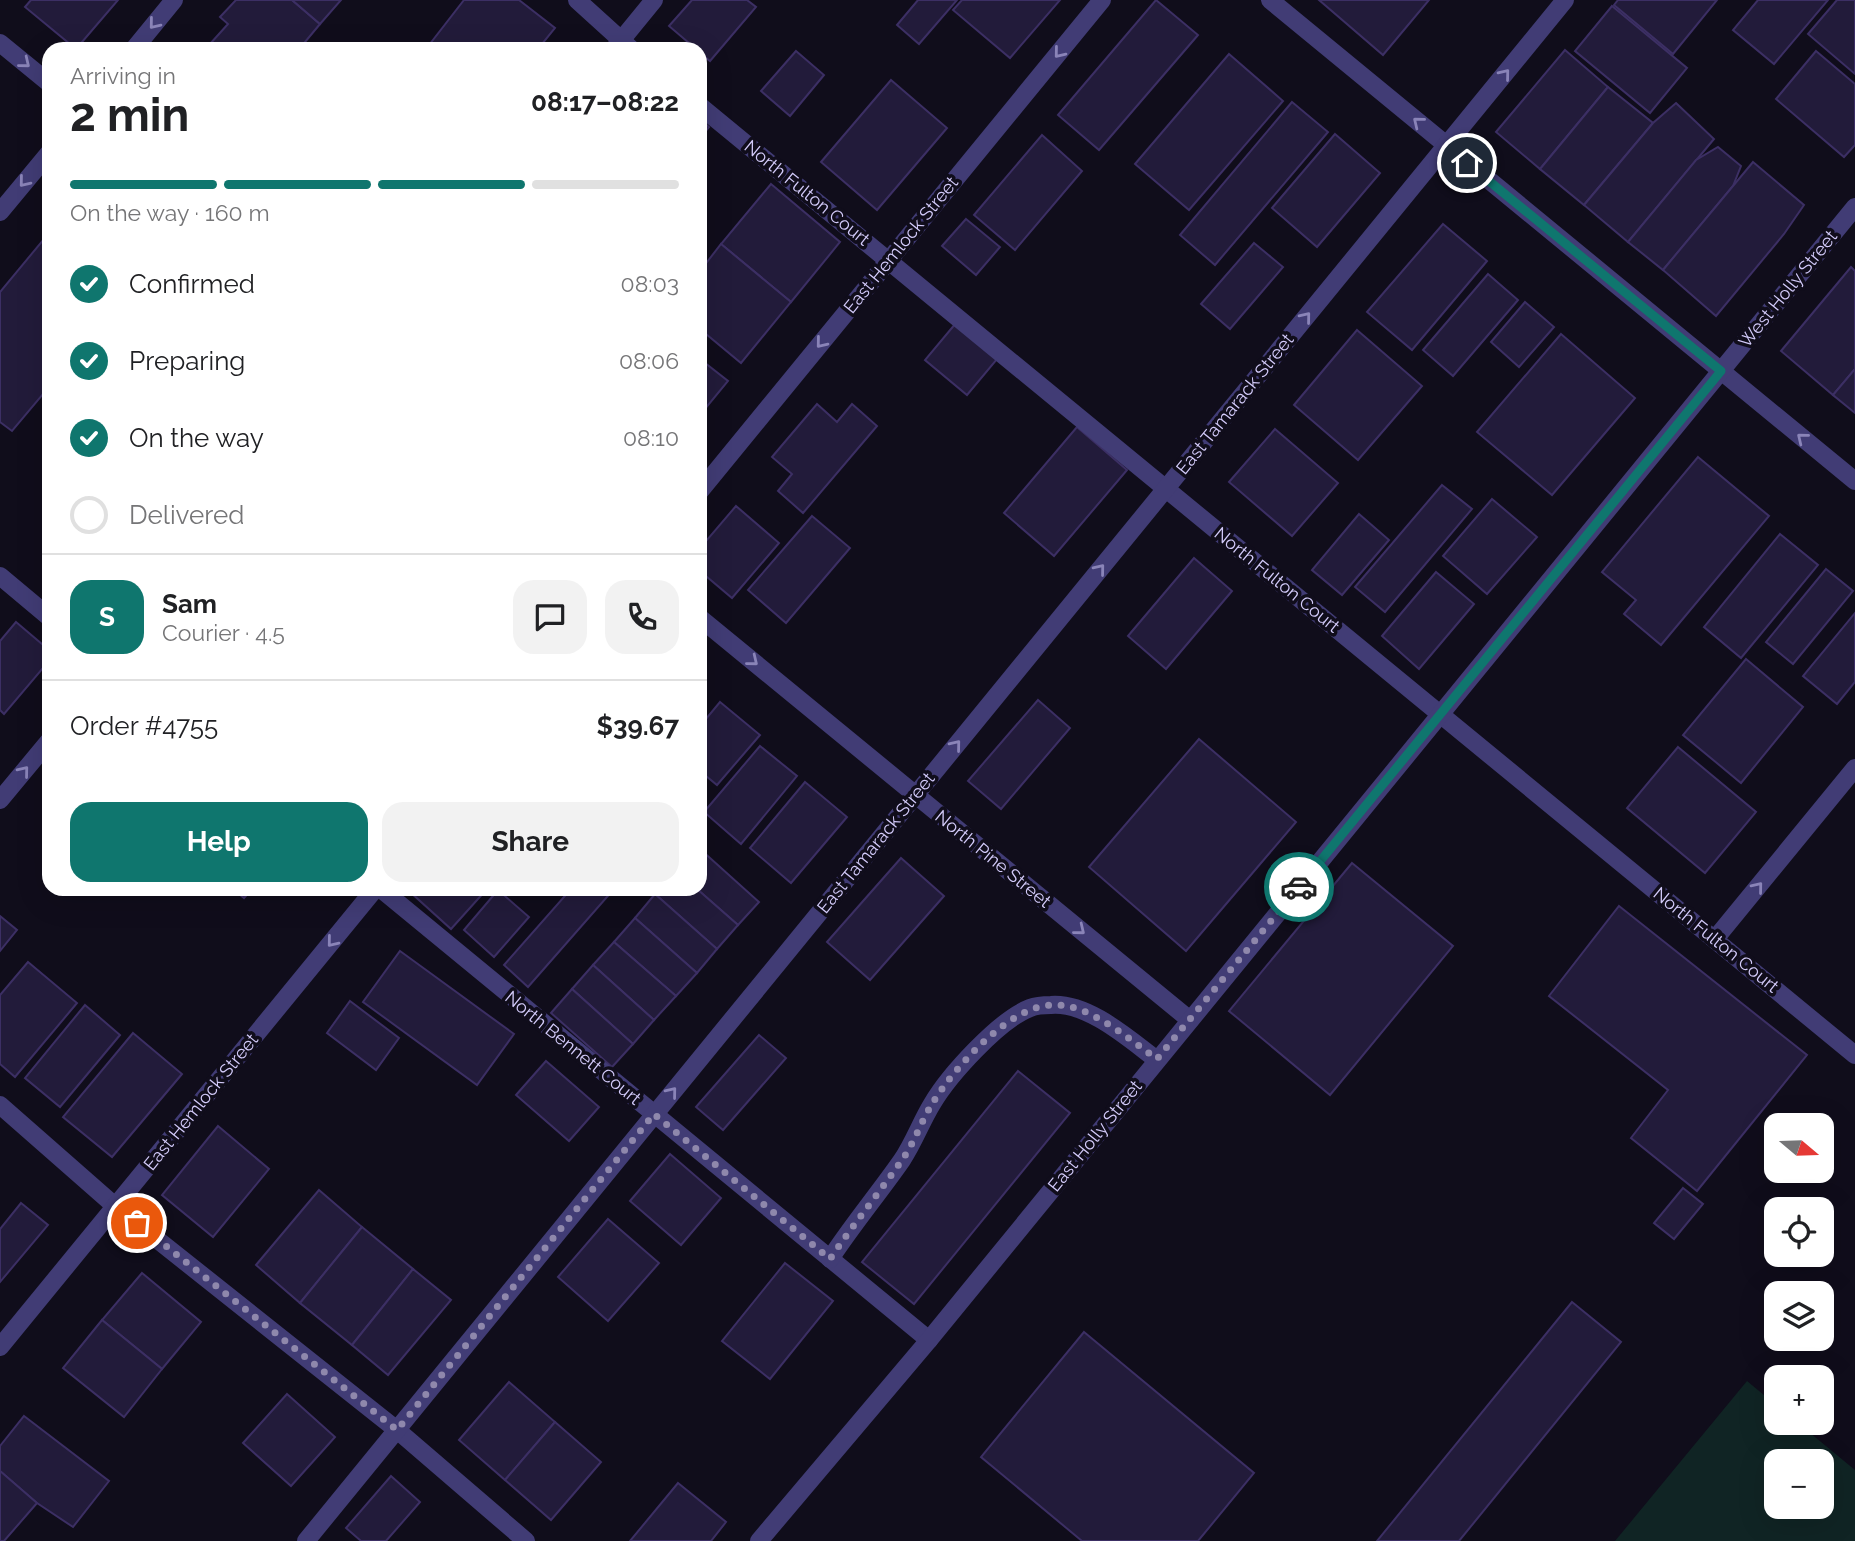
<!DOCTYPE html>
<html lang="en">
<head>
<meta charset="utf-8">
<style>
	body { margin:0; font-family:Raleway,sans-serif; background:#f2f2f2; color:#202124; height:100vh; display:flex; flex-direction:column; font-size:26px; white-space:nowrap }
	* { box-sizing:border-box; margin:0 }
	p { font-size:23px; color:#757577 }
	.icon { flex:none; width:38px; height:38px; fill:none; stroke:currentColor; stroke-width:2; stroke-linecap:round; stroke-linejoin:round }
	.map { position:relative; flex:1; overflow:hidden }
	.side { position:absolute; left:42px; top:42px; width:665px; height:854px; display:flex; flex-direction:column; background:#fff; border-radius:21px; box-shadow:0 7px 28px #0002 }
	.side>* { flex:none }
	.needle { width:46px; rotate:109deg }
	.controls { position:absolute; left:1764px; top:1113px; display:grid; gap:14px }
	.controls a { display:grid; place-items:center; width:70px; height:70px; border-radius:14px; background:#fff; box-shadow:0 7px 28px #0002; font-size:35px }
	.pin { position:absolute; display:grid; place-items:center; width:60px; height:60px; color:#fff; margin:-30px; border:4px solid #fff; border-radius:50%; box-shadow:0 2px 7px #0007 }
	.courier { position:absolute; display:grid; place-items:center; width:70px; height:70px; margin:-35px; border:5px solid #0f766e; border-radius:50%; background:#fff; color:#222; box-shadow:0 2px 9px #0007 }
	.summary em { font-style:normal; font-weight:700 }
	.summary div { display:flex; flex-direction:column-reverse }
	.summary { display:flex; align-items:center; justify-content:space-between; height:119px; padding:0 28px }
	h1 { font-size:46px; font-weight:700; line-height:52px }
	.bar { display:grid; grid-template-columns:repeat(4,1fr); gap:10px 7px; align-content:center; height:84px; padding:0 28px }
	.bar i { height:9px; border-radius:5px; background:#e0e0e0 }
	.bar .on { background:#0f766e }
	.bar p { grid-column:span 4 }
	.line { display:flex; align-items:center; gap:18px; padding:0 28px; border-top:2px solid #e0e0e0 }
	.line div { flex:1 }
	.round { display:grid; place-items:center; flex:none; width:74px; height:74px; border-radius:21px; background:#f2f2f2 }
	ol { padding:0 28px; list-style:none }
	li { display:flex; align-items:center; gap:21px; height:77px }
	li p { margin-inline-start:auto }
	li .icon { padding:7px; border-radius:50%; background:#0f766e; color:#fff; stroke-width:4 }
	li:last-child { color:#757577 }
	li i { width:38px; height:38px; border:4px solid #e0e0e0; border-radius:50% }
	.button { display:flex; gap:14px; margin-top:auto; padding:14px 28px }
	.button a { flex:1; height:80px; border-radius:21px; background:#0f766e; color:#fff; font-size:28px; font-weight:700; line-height:80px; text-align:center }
	.button a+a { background:#f2f2f2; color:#202124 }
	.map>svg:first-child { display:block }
</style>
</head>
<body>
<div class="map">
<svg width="1855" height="1541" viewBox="0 0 1855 1541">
	<rect width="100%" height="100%" fill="#100d1b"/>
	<path fill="#102424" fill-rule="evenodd" d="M1747 1381 1776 1405V1423H1798L1855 1470V1541H1615ZM1776 1461H1822V1507H1776Z"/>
	<g fill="#221b3a" stroke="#3c2f64" stroke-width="2">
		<path d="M31 0H118L76 49 25 7Z"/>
		<path d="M236 0H292L320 24 305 42 312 49H216L210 44 228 24 220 17Z"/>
		<path d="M292 0H341L320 24Z"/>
		<path d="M464 0H519L555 28 538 49H426Z"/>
		<path d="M692 0H747L756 7 710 61 700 53V49H696L669 26Z"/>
		<path d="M918 0H957L919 44 897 25Z"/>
		<path d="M962 0H1060L1010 58 953 10Z"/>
		<path d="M1156 0 1198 35 1099 150 1058 115Z"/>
		<path d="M1319 0H1429L1383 55Z"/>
		<path d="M1618 0H1717L1673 54 1614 5Z"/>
		<path d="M1758 0H1828L1774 64 1733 30Z"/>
		<path d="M1837 0H1855V74L1808 34Z"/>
		<path d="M1612 6 1687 68 1650 113 1575 51Z"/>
		<path d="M1565 50 1608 87 1540 169 1496 132Z"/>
		<path d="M796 51 824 75 790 116 761 91Z"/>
		<path d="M1816 51 1855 84V145L1844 157 1776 99Z"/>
		<path d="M1229 54 1283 101 1189 210 1135 164Z"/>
		<path d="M891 80 947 128 877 210 821 162Z"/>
		<path d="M1608 87 1653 123 1584 205 1540 169Z"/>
		<path d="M1292 102 1328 132 1215 265 1180 235Z"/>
		<path d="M1676 103 1714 139 1628 242 1584 205 1653 123Z"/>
		<path d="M700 119 709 127 700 138Z"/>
		<path d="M1335 134 1380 173 1317 247 1272 208Z"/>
		<path d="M1042 135 1082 171 1015 250 974 215Z"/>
		<path d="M1718 147 1741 166 1733 186 1663 270 1628 242 1696 160Z"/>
		<path d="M1753 162 1804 205 1784 234 1716 316 1663 270Z"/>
		<path d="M771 184 840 242 791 302 721 244Z"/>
		<path d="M966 219 1000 247 976 275 942 246Z"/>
		<path d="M1443 224 1487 261 1412 350 1367 312Z"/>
		<path d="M49 233V387L12 431 0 422V292Z"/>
		<path d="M1254 243 1283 267 1230 329 1201 304Z"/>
		<path d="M721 244 791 302 741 363 700 329V271Z"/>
		<path d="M1851 267 1855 271V369L1833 395 1781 351Z"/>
		<path d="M1488 274 1518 300 1453 376 1423 350Z"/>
		<path d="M1525 302 1554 327 1519 367 1491 342Z"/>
		<path d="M956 323 998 358 967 395 925 360Z"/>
		<path d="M1357 330 1422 386 1358 460 1294 405Z"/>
		<path d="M1561 334 1635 398 1552 495 1477 432Z"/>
		<path d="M700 359 728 381 700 415Z"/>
		<path d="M1855 369V413L1833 395Z"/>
		<path d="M817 404 837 422 852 404 877 426 803 513 778 491 792 474 772 457Z"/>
		<path d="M1077 427 1127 470 1054 556 1004 513Z"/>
		<path d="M1275 429 1338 483 1292 536 1229 482Z"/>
		<path d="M1698 457 1769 516 1661 645 1624 614 1636 600 1602 572Z"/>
		<path d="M1442 485 1472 509 1385 612 1355 587Z"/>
		<path d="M1492 499 1537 537 1487 594 1443 556Z"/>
		<path d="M736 506 779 543 732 598 700 571V548Z"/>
		<path d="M1359 514 1389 540 1342 595 1312 570Z"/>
		<path d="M812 516 850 548 786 623 748 590Z"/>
		<path d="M1780 534 1818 565 1741 658 1704 627Z"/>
		<path d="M1194 558 1232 591 1166 669 1128 636Z"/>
		<path d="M1826 569 1853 591 1793 664 1766 642Z"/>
		<path d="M1436 572 1474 604 1419 669 1382 636Z"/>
		<path d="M1855 613V682L1837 704 1803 676Z"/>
		<path d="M16 622 49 650V661L4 714 0 710V641Z"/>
		<path d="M1746 659 1803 707 1741 783 1683 735Z"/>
		<path d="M1038 700 1070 728 1001 809 968 781Z"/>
		<path d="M720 702 760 735 717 785 700 771V726Z"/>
		<path d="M1199 739 1296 822 1186 951 1089 867Z"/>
		<path d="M760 746 797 776 741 844 704 812Z"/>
		<path d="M1678 747 1756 812 1705 873 1627 808Z"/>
		<path d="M805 782 847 817 791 883 750 848Z"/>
		<path d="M700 849 759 902 738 925 697 889H700Z"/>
		<path d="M901 858 944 896 870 980 827 942Z"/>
		<path d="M1352 863 1453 946 1330 1095 1229 1011Z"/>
		<path d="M233 889H252L244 898Z"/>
		<path d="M412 889H487L451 929 409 891Z"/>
		<path d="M571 889H614L528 987 504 965Z"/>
		<path d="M660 889H697L738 925 717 949 655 894Z"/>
		<path d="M498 890 529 917 494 957 464 930Z"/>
		<path d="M655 894 717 949 697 973 635 918Z"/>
		<path d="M1619 906 1807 1055 1697 1191 1631 1138 1668 1090 1549 996Z"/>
		<path d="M0 916 17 930 0 951Z"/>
		<path d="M635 918 697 973 676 996 614 942Z"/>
		<path d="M614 942 676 996 654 1020 593 965Z"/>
		<path d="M400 951 514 1034 477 1085 363 1002Z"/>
		<path d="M28 962 77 1003 15 1077 0 1064V995Z"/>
		<path d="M593 965 654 1020 633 1044 572 989Z"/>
		<path d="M572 989 633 1044 612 1067 551 1013Z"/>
		<path d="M350 1001 399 1038 376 1070 327 1033Z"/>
		<path d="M85 1005 120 1035 60 1107 25 1078Z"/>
		<path d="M133 1033 182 1074 112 1157 63 1117Z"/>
		<path d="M759 1035 786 1058 723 1130 696 1107Z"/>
		<path d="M546 1061 599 1107 569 1141 516 1095Z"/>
		<path d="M1018 1071 1070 1113 914 1304 862 1262Z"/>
		<path d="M218 1126 269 1169 213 1237 162 1195Z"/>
		<path d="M670 1154 721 1198 681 1245 630 1201Z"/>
		<path d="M1683 1188 1703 1204 1674 1239 1654 1223Z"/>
		<path d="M319 1190 362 1227 300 1303 256 1265Z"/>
		<path d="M21 1203 48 1225 0 1282V1229Z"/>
		<path d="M608 1219 659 1263 608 1321 558 1277Z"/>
		<path d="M362 1227 413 1269 352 1345 300 1303Z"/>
		<path d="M785 1263 833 1301 770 1379 722 1341Z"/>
		<path d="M413 1269 451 1300 388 1375 352 1345Z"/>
		<path d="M142 1273 201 1322 162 1369 102 1320Z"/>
		<path d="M1572 1302 1621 1342 1459 1541H1377Z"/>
		<path d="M102 1320 162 1369 124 1417 63 1368Z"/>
		<path d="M1084 1332 1254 1473 1198 1541H1082L981 1457Z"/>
		<path d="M509 1382 555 1422 505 1480 459 1440Z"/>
		<path d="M287 1394 335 1437 291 1486 243 1443Z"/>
		<path d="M24 1416 109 1481 73 1527 37 1503 0 1471V1446Z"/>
		<path d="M555 1422 601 1462 551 1520 505 1480Z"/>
		<path d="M0 1471 37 1503 4 1541H0Z"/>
		<path d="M391 1476 420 1502 386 1541H361L346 1528Z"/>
		<path d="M678 1483 726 1522 711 1541H630Z"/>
	</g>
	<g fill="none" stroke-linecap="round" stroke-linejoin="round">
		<g stroke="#413c75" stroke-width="18">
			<path d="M577 0 631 49"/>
			<path d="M1270 0 1855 481"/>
			<path d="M0 43 49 83"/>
			<path d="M134 49 174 0"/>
			<path d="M614 49 654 0"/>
			<path d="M700 106 1855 1055"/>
			<path d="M0 212 49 153"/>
			<path d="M700 491 1102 0"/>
			<path d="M0 576 49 617"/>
			<path d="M700 618 1190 1020"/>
			<path d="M0 800 49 741"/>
			<path d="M381 889 929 1340"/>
			<path d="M1715 939 1855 768"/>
			<path d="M0 1105 115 1206 397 1430 526 1541"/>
			<path d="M830 1259C853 1224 879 1193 902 1160 914 1142 921 1122 932 1104 949 1075 999 1020 1030 1008 1035 1006 1045 1005 1051 1005 1088 1002 1129 1039 1157 1060"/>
			<path d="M0 1347 375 889"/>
			<path d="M306 1541 1565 0"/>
			<path d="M759 1541 929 1340 1855 207"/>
		</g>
	</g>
	<defs><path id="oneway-chevron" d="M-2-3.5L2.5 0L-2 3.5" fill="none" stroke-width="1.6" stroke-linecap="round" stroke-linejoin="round" transform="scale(1.75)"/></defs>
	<g stroke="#8a84b8">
		<use href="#oneway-chevron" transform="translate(154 24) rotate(129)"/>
		<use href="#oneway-chevron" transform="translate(1059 53) rotate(129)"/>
		<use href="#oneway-chevron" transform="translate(25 63) rotate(39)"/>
		<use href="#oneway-chevron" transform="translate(1505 74) rotate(-51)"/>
		<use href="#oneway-chevron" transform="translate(1418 122) rotate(-141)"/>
		<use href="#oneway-chevron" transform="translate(24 182) rotate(129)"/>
		<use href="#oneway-chevron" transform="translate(1306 317) rotate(-51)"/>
		<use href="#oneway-chevron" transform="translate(821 343) rotate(129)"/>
		<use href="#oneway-chevron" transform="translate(1802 438) rotate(-141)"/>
		<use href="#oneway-chevron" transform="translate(1100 569) rotate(-51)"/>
		<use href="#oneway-chevron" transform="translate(753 661) rotate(39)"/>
		<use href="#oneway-chevron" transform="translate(956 745) rotate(-51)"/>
		<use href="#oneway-chevron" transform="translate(24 771) rotate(-51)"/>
		<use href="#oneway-chevron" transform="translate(1758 887) rotate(-51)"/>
		<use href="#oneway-chevron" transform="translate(1080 930) rotate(39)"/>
		<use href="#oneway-chevron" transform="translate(332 942) rotate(129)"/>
		<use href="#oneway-chevron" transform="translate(672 1092) rotate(-51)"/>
	</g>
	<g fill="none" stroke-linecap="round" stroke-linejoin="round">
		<path stroke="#8f88ac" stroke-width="7" stroke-dasharray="0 12.6" d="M137 1223 397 1430 654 1114 830 1259C853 1225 879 1193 902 1160 914 1143 921 1122 932 1104 953 1069 1008 1007 1051 1005 1087 1002 1129 1039 1157 1059L1299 887"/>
		<path stroke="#0f766e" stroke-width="9" d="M1299 887 1721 371 1467 163"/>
	</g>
	<g text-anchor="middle" stroke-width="7" stroke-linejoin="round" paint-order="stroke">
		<g font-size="18" fill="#d3cbfa" stroke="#100d1b">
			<text transform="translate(807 193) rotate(39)" y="6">North Fulton Court</text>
			<text transform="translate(901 245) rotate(-51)" y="6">East Hemlock Street</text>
			<text transform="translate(1788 289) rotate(-51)" y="6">West Holly Street</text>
			<text transform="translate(1235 404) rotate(-51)" y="6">East Tamarack Street</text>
			<text transform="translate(1277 580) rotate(39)" y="6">North Fulton Court</text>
			<text transform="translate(876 843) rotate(-51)" y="6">East Tamarack Street</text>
			<text transform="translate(993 859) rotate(39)" y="6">North Pine Street</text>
			<text transform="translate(1716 940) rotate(39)" y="6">North Fulton Court</text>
			<text transform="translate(573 1048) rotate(39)" y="6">North Bennett Court</text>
			<text transform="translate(201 1102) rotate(-51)" y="6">East Hemlock Street</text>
			<text transform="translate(1095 1136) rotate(-51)" y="6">East Holly Street</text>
		</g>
	</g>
</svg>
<div class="controls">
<a><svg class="needle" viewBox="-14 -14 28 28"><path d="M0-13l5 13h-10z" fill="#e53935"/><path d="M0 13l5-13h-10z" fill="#757577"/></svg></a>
<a><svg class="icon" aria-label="locate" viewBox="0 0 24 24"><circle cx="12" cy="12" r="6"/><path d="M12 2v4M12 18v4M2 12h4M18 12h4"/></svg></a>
<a><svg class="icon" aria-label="layers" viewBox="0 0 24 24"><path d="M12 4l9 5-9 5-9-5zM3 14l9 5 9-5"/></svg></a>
<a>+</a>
<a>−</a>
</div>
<div class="pin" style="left:137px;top:1223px;background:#ea580c"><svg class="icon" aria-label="bag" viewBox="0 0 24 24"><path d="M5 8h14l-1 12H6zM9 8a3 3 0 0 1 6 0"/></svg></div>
<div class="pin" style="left:1467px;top:163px;background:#1f2937"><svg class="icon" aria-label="home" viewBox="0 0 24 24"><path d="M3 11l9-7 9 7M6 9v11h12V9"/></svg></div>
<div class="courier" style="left:1299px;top:887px"><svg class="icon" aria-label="car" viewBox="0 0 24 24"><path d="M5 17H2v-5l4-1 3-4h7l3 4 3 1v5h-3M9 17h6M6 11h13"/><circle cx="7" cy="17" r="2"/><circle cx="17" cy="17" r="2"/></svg></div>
<section class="side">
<div class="summary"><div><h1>2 min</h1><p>Arriving in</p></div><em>08:17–08:22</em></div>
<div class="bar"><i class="on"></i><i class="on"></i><i class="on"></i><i></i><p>On the way · 160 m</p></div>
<ol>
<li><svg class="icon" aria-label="check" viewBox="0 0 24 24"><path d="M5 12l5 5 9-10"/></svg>Confirmed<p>08:03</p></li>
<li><svg class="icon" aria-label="check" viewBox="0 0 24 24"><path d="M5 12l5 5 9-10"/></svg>Preparing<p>08:06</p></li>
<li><svg class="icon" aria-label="check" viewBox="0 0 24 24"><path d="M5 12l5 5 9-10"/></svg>On the way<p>08:10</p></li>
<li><i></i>Delivered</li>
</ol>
<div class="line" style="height:126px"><b class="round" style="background:#0f766e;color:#fff">S</b><div><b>Sam</b><p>Courier · 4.5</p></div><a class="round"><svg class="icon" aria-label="chat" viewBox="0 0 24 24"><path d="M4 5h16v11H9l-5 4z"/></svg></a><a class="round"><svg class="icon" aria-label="phone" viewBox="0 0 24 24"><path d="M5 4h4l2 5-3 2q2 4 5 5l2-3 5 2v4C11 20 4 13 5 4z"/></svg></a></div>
<div class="line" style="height:91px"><div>Order #4755</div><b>$39.67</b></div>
<div class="button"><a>Help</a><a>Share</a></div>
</section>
</div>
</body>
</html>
